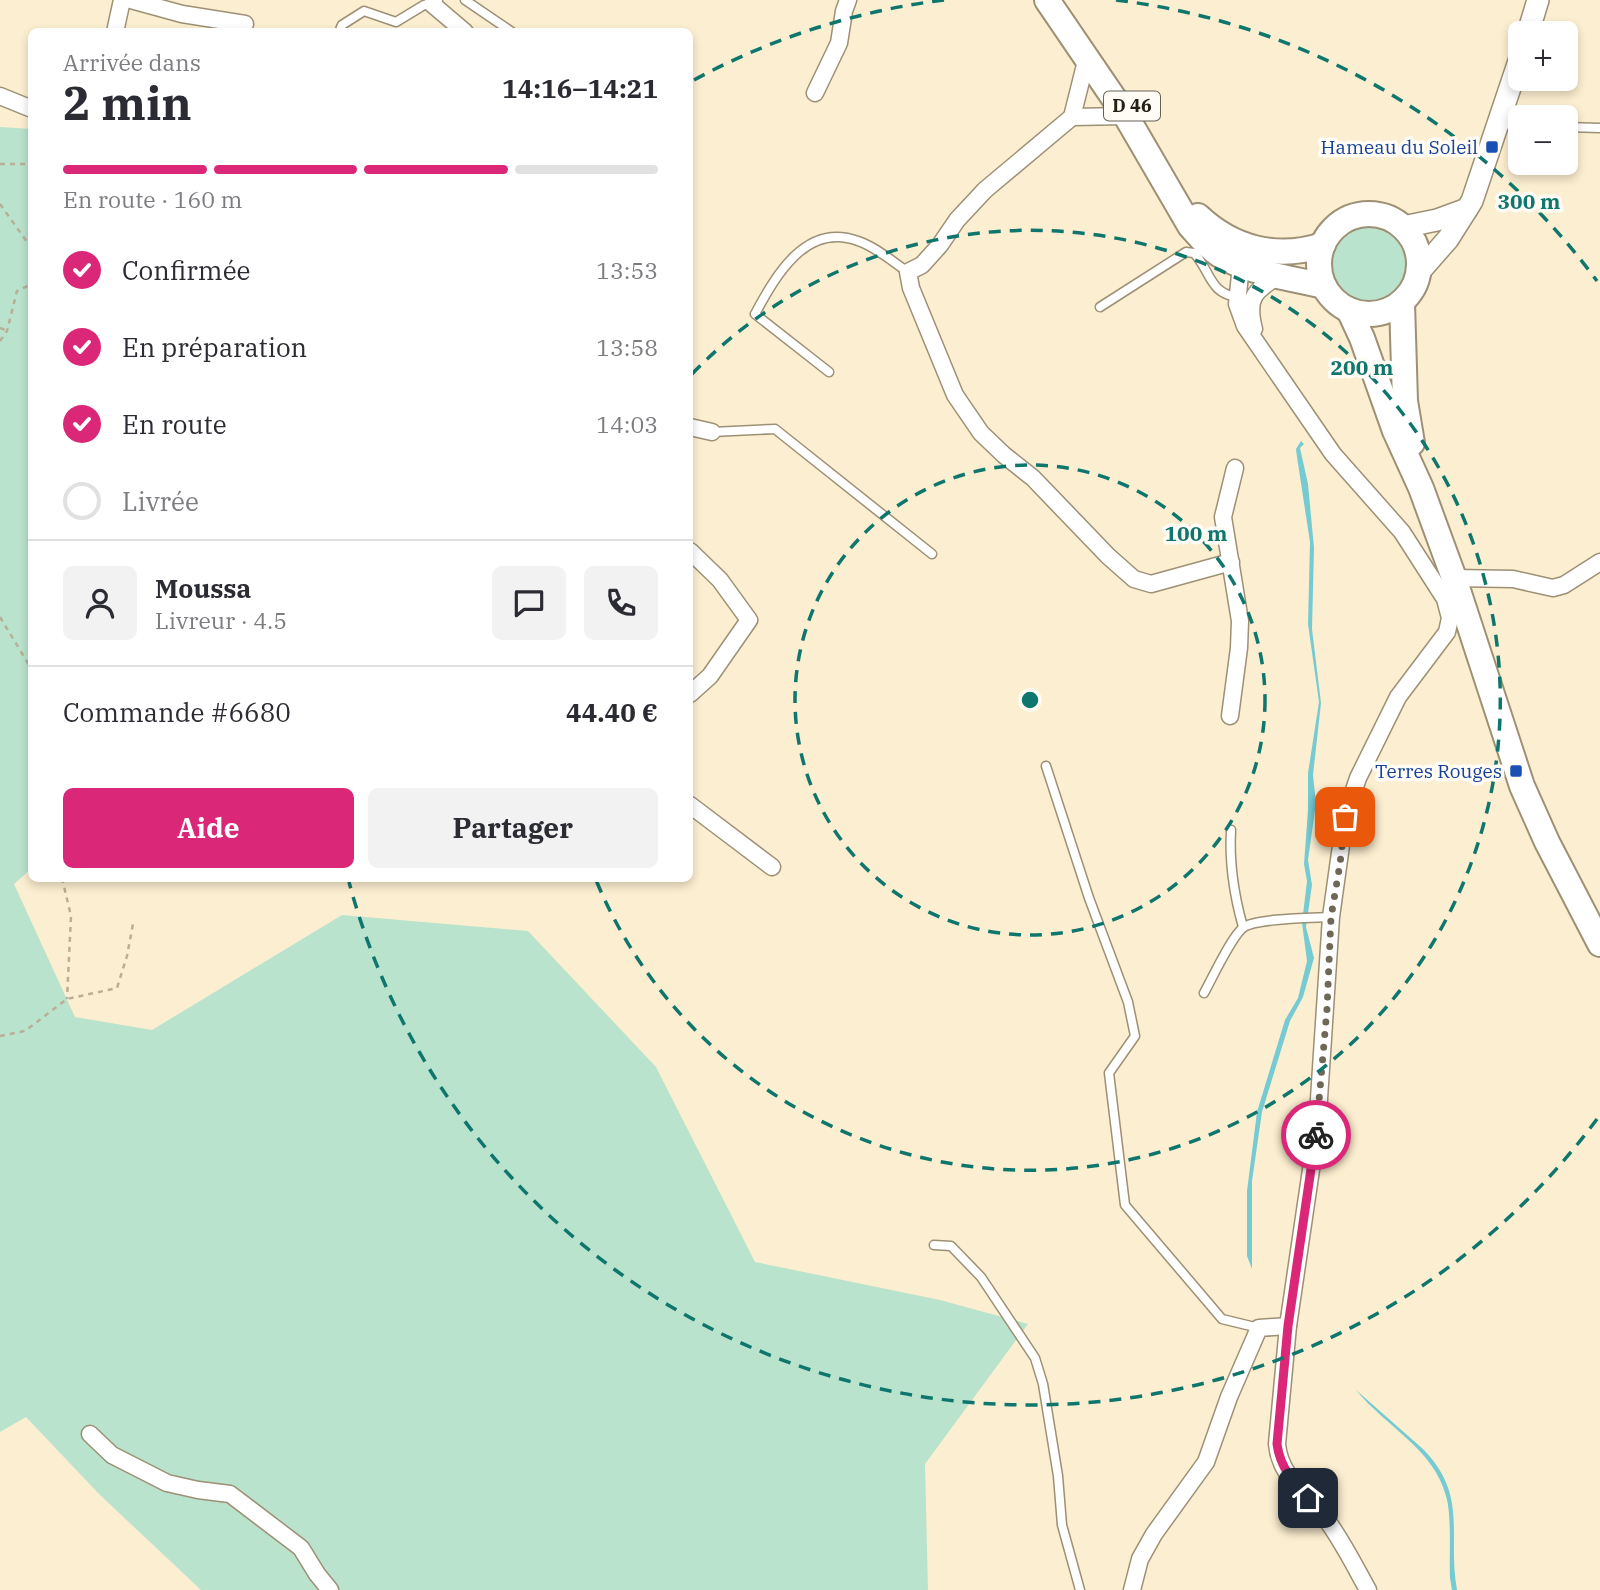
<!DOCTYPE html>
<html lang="fr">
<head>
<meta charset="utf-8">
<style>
	body { margin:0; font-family:"IBM Plex Serif",serif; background:#f2f2f3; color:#2b2b33; height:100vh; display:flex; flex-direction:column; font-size:26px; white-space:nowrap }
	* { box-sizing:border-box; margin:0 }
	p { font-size:23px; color:#7c7c81 }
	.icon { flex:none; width:38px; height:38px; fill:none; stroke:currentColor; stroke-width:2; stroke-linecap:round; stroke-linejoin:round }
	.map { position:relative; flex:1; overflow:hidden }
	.side { position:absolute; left:28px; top:28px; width:665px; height:854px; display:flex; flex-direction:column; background:#fff; border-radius:10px; box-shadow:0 4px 10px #0003 }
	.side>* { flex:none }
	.fabs { position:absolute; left:1508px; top:21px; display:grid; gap:14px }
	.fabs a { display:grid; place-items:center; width:70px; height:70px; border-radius:10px; background:#fff; box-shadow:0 4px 10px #0003; font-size:35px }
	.pin { position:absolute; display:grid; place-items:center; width:60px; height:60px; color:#fff; margin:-30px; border-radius:14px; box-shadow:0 4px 10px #0006 }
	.courier { position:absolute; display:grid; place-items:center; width:70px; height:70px; margin:-35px; border:5px solid #db2777; border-radius:50%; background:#fff; color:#222; box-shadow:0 2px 9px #0007 }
	.head em { font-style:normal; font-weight:700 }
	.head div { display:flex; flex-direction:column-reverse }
	.head { display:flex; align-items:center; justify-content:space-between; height:119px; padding:0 35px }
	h1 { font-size:46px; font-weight:700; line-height:52px }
	.bar { display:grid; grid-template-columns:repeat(4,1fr); gap:10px 7px; align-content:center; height:84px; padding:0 35px }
	.bar i { height:9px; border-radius:5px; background:#e1e1e2 }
	.bar .active { background:#db2777 }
	.bar p { grid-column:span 4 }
	.line { display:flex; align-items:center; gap:18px; padding:0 35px; border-top:2px solid #e1e1e2 }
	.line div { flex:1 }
	.round { display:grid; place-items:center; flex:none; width:74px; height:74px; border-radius:10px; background:#f2f2f3 }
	ol { padding:0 35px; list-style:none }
	li { display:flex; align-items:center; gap:21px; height:77px }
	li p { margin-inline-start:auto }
	li .icon { padding:7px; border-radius:50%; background:#db2777; color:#fff; stroke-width:4 }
	li:last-child { color:#7c7c81 }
	li i { width:38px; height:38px; border:4px solid #e1e1e2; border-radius:50% }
	.action { display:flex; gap:14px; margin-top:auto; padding:14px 35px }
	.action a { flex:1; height:80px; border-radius:10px; background:#db2777; color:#fff; font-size:28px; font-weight:700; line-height:80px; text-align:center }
	.action a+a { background:#f2f2f3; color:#2b2b33 }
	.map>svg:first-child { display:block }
</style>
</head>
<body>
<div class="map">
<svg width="1600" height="1590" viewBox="0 0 1600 1590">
	<rect width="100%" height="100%" fill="#fceed0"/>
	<g fill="#b9e3cd">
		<path d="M0 127 32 129V868L14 884 75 1017 152 1030 342 915 528 931 656 1067 755 1262 940 1300 1028 1324 925 1464 928 1590H201L100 1495 26 1417 0 1432Z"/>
		<circle cx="1370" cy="265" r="41"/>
	</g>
	<g fill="#76cbd3">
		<path d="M1301 441 1304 444 1300 448 1308 484 1314 548 1312 629 1321 703 1313 775 1316 803 1308 860 1312 885 1306 927 1314 958 1303 997 1290 1021 1262 1112 1252 1181V1269L1247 1256V1191L1257 1112 1285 1020 1298 998 1307 961 1302 923 1307 881 1304 864 1308 811V773L1319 702 1308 624 1310 542 1297 457 1296 449Z"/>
		<path d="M1356 1390 1423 1449C1469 1496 1447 1535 1457 1590H1452L1450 1578C1449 1557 1452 1515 1446 1496 1434 1449 1385 1426 1356 1390Z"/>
	</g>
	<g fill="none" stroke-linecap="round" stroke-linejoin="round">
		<g stroke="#9d9075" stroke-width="11">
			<g id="lane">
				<path d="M465 0 512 32"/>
				<path d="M339 32 342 25 364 11 396 22 424 5 432 4"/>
				<path d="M1499 124 1521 125"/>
				<path d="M1566 127 1600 128"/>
				<path d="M1100 307 1186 252 1194 253C1211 271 1209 294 1238 297"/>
				<path d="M829 372 755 314C776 275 806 222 858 241 876 247 893 262 908 272"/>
				<path d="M712 432 775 429 932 554"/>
				<path d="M1046 766 1089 898 1128 1002 1135 1036 1109 1073 1125 1205 1222 1319 1259 1328"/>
				<path d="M1231 830C1229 864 1234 895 1243 927"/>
				<path d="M1204 993C1212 979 1232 935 1244 927 1257 918 1313 918 1331 917"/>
				<path d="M934 1245 951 1246 981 1277 1035 1358 1043 1384 1058 1476 1062 1525 1080 1590"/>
			</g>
		</g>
		<g stroke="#9d9075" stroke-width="19">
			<g id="street">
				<path d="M131 0 182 14 245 24"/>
				<path d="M434 0 432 4 465 32"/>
				<path d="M115 32 122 0"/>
				<path d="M815 93 839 43 844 11 848 0"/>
				<path d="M0 96 32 109"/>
				<path d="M1072 117 985 190 957 220 940 245 922 265 908 272 911 288 955 395 981 433 1004 455 1033 478 1108 556 1134 579 1151 584 1231 562"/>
				<path d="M1072 117 1087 57"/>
				<path d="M1072 117 1126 116"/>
				<path d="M1246 261 1241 265 1237 304 1245 326 1333 454 1402 532 1445 599 1450 618 1447 632 1398 697 1358 778 1345 817 1331 917 1317 1129 1288 1326 1277 1444C1280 1477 1305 1491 1323 1515 1341 1538 1354 1565 1368 1590"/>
				<path d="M1254 329C1246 298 1254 291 1280 275"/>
				<path d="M690 427 712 432"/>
				<path d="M690 551 720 580 749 620 710 676 690 694"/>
				<path d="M1454 578 1513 579 1553 588 1564 585 1600 562"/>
				<path d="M1230 716 1239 648 1240 621 1223 517 1235 468"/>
				<path d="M690 805 772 867"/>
				<path d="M90 1434 112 1455 167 1483 198 1490 230 1494 301 1548 317 1574 330 1590"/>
				<path d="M1132 1590 1140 1559 1154 1534 1206 1462 1229 1397 1259 1328 1288 1326"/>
			</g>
		</g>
		<g stroke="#9d9075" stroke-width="24">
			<g id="secondary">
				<path d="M1528 33 1538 0"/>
				<path d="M1403 227 1437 220 1467 209"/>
				<path d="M1419 272 1448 239 1472 201 1521 55"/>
			</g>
		</g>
		<g stroke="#9d9075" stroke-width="28">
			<g id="primary">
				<path d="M1047 0 1126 116 1190 226C1201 238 1212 252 1227 259 1254 273 1294 279 1324 286"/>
				<circle cx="1369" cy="264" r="50"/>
				<path d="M1198 216C1233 249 1277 260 1323 245"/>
				<path d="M1402 303 1405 401 1412 443"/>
				<path d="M1349 310 1362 338 1395 431 1421 488 1454 578 1522 786 1547 842 1600 944"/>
			</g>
		</g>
		<g stroke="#b9ae96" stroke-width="2.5" stroke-dasharray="5 5" stroke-linecap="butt">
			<path d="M0 164H32"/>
			<path d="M0 204 32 249"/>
			<path d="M0 328 7 331"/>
			<path d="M0 341 7 331 17 291 32 284"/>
			<path d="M0 617 32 670"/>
			<path d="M62 878 71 916 67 999"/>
			<path d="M0 1036 25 1031 67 999 117 988 127 956 133 924"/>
		</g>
		<use href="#lane" stroke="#fff" stroke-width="8"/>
		<use href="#street" stroke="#fff" stroke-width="16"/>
		<use href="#secondary" stroke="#fff" stroke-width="21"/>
		<use href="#primary" stroke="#fff" stroke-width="24"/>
	</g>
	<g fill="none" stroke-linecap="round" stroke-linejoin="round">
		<path stroke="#706856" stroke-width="7" stroke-dasharray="0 12.6" d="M1316 1135 1327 1009 1331 917 1340 864 1345 817"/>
		<path stroke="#db2777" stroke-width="9" d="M1308 1498C1293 1482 1280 1467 1277 1444L1288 1326 1316 1135"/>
	</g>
	<g fill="none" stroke="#0f766e" stroke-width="3.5" stroke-dasharray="12 9">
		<circle cx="1030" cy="700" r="235"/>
		<path d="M692 374A470 470 0 1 1 596 880"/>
		<path d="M1597 1119A705 705 0 0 1 349 882M694 80A705 705 0 0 1 944 0M1116 0A705 705 0 0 1 1597 281"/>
	</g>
	<g fill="#1a4fb4" stroke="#fffcf6" stroke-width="2.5">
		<rect x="1485" y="140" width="14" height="14" rx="3.5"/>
		<rect x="1509" y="764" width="14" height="14" rx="3.5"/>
	</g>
	<g text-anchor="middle" stroke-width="7" stroke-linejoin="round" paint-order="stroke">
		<rect fill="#fffcf6" stroke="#666258" stroke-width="2" x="1104" y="91.5" width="56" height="29" rx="5"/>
		<g font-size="18" font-weight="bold" fill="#252015">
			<text x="1132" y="112">D 46</text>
		</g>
		<g font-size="19" fill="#164399" stroke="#fffcf6" text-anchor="end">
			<text x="1478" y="154">Hameau du Soleil</text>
			<text x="1502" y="778">Terres Rouges</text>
		</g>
	</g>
	<circle cx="1030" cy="700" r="10" fill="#0f766e" stroke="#fffcf6" stroke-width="3.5"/>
	<g font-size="21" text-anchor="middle" font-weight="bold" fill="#0f766e" stroke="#fffcf6" stroke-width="7" stroke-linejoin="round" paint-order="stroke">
		<text x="1529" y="209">300 m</text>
		<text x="1362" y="375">200 m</text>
		<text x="1196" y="541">100 m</text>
	</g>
</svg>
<div class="fabs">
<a>+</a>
<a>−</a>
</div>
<div class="pin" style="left:1345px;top:817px;background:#ea580c"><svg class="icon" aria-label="bag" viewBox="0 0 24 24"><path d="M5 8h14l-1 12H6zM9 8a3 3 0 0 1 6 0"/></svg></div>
<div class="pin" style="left:1308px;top:1498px;background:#1f2937"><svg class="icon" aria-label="home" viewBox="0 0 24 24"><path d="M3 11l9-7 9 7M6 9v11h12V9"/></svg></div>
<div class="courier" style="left:1316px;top:1135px"><svg class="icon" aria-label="bike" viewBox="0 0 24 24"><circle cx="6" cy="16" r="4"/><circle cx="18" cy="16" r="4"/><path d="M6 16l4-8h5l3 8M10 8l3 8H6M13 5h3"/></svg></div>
<section class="side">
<div class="head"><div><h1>2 min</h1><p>Arrivée dans</p></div><em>14:16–14:21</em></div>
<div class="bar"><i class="active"></i><i class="active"></i><i class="active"></i><i></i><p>En route · 160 m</p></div>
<ol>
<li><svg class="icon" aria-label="check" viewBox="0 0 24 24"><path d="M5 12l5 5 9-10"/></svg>Confirmée<p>13:53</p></li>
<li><svg class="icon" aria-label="check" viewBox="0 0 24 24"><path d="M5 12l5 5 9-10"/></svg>En préparation<p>13:58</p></li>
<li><svg class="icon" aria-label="check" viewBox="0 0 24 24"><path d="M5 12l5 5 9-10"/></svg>En route<p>14:03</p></li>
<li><i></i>Livrée</li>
</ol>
<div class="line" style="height:126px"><a class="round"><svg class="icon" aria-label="person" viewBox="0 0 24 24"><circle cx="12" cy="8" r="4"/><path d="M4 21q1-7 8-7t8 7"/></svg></a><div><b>Moussa</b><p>Livreur · 4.5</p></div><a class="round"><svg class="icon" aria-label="chat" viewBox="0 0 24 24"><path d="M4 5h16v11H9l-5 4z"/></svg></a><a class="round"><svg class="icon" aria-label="phone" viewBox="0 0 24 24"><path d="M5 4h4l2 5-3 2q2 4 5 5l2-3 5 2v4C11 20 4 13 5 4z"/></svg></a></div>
<div class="line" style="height:91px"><div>Commande #6680</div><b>44.40 €</b></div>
<div class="action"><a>Aide</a><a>Partager</a></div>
</section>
</div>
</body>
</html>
